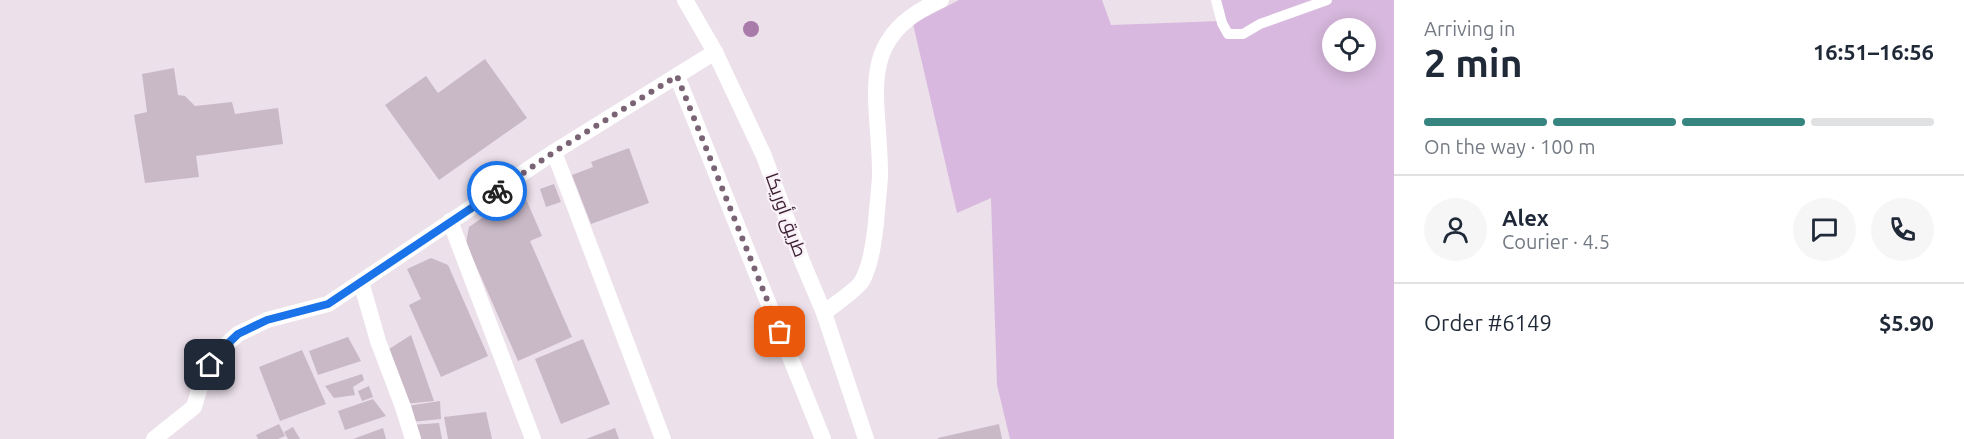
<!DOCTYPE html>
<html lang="en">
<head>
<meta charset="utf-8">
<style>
	body { margin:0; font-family:Ubuntu,Cairo,sans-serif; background:#f6f6f7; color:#1f2937; height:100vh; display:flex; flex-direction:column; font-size:22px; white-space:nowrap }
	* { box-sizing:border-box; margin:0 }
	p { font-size:20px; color:#747a83 }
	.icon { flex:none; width:33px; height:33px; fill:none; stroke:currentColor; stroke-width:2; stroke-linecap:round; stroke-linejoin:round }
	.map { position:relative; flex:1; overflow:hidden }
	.details { display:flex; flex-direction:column; background:#fff; width:570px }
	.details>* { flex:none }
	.fabs { position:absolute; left:1322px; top:18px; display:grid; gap:12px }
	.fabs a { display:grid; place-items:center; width:54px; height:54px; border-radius:50%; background:#fff; box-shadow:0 3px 15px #0003; font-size:30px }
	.pin { position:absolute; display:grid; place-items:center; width:51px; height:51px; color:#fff; margin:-26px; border-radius:12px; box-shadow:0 3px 9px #0006 }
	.courier { position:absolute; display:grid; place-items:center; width:60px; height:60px; margin:-30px; border:4px solid #1a73e8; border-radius:50%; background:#fff; color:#222; box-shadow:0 2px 8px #0007 }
	.summary em { font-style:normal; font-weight:700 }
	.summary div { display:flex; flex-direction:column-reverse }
	.summary { display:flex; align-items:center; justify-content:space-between; height:102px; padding:0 30px }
	h1 { font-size:39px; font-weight:700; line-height:45px }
	.bar { display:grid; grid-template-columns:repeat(4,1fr); gap:9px 6px; align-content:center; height:72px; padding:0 30px }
	.bar i { height:8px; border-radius:4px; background:#e0e1e3 }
	.bar .selected { background:#378581 }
	.bar p { grid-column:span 4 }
	.line { display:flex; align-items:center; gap:15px; padding:0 30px; border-top:2px solid #e0e1e3 }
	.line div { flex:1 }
	.round { display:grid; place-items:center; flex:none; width:63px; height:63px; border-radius:32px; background:#f6f6f7 }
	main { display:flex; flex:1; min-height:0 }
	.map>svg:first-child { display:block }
</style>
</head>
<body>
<main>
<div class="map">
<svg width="1394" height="439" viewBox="0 0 1394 439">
	<rect width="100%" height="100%" fill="#ece0ea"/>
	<path fill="#d8b8de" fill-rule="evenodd" d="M959 0H1102L1111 25 1221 21 1217 0H1394V439H1010L997 385 991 198 957 213 913 24ZM1332 28H1365V62H1332Z"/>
	<g fill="#c9b9c7">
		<path d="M485 59 527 118 439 180 385 105 426 76 438 93Z"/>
		<path d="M174 68 178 95 185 96 195 106 232 102 235 114 278 108 283 144 196 156 199 177 145 183 134 115 147 112 142 74Z"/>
		<path d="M629 148 649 203 591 224 572 175 593 167 591 162Z"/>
		<path d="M554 184 561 202 546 207 540 189Z"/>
		<path d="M514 196 526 199 542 236 530 241 572 337 518 361 466 243 469 227Z"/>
		<path d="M431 258 448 265 488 356 441 377 409 305 421 299 407 269Z"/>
		<path d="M411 335 434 401 405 404 386 351Z"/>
		<path d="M348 337 361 361 318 375 309 351Z"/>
		<path d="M583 339 610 404 561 424 535 359Z"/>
		<path d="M302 350 326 404 280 421 259 367Z"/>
		<path d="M362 374 364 380 353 387 355 395 334 398 325 386Z"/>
		<path d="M369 386 373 397 362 401 358 391Z"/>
		<path d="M373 399 386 416 345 430 338 411Z"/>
		<path d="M440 401 441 419 411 422 407 406Z"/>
		<path d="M486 412 492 439H448L444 417Z"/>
		<path d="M439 423 442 439H415L411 425Z"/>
		<path d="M279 424 285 436 278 439H258L256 435Z"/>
		<path d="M999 424 1002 439H938V438Z"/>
		<path d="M293 427 300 439H288L284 432Z"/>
		<path d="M383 428 386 439H353Z"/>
		<path d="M615 428 619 439H586Z"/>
	</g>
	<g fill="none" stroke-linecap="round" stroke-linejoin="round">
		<path stroke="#fff" stroke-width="10" d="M1216 0 1222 23 1228 34H1243L1260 24 1327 0"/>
		<g stroke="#fff" stroke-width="16">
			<path d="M677 76 823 439"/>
			<path d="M554 152 663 439"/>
			<path d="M450 221 533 439"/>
			<path d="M361 282 378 341 403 407 413 439"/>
			<path d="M824 313C832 306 858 289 862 281 871 265 874 240 876 223 877 208 879 192 880 177 881 99 851 39 941 0"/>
			<path d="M154 439 194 407 203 377 217 353 238 334 267 320 328 304 554 152 715 52"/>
		</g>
		<path stroke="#fff" stroke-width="16" d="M685 0 715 52 764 156 802 261 824 313 866 439"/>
	</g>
	<circle fill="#a97baa" cx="751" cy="29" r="8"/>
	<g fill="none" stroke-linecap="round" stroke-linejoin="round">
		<path stroke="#7a6374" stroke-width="6" stroke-dasharray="0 10.8" d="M497 191 554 152 677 76 780 332"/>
		<path stroke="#1a73e8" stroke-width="8" d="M210 365 218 353 238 334 267 320 328 304 497 191"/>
	</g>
	<g text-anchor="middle" stroke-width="4.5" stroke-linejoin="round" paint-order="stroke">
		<g font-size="18" fill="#3d2034" stroke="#f8f1f8">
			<text transform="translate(786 215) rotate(70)" y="6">طريق أوريكا</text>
		</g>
	</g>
</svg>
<div class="fabs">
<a><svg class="icon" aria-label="locate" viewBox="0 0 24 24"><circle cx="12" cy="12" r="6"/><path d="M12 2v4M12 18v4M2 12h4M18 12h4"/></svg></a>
</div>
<div class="pin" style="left:780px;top:332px;background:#ea580c"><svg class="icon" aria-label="bag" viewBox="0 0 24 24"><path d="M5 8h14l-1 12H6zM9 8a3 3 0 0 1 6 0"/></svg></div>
<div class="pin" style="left:210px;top:365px;background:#1f2937"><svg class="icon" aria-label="home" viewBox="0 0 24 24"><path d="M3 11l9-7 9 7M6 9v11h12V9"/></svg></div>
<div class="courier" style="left:497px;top:191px"><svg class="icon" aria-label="bike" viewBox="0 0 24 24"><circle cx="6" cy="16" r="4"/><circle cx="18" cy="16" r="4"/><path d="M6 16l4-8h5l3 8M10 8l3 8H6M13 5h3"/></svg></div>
</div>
<section class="details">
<div class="summary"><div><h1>2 min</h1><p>Arriving in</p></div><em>16:51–16:56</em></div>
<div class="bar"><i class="selected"></i><i class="selected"></i><i class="selected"></i><i></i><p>On the way · 100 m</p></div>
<div class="line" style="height:108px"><a class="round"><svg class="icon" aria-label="person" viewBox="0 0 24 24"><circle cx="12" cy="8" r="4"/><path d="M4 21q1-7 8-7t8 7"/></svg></a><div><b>Alex</b><p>Courier · 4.5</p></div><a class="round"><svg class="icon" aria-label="chat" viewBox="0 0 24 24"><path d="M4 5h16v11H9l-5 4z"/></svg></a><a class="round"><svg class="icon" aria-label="phone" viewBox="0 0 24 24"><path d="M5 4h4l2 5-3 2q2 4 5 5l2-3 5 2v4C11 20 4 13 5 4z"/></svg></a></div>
<div class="line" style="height:78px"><div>Order #6149</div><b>$5.90</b></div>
</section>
</main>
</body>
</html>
